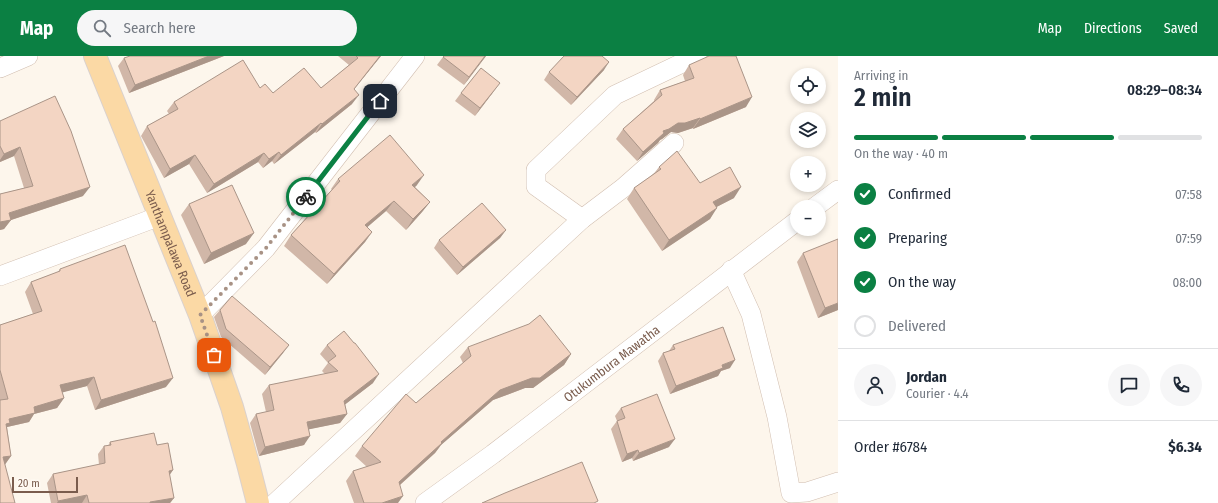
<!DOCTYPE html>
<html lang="en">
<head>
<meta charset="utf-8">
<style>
	body { margin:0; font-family:"Fira Sans Condensed",sans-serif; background:#f6f6f7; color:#1f2937; height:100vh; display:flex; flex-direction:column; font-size:15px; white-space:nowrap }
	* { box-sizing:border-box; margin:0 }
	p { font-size:13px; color:#747a83 }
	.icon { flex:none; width:22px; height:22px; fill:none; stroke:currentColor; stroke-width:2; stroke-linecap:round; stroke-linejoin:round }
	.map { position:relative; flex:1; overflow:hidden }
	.sheet { display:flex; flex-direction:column; background:#fff; width:380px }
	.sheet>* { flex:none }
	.tools { position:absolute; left:790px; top:12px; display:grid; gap:8px }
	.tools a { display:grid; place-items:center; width:36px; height:36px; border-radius:50%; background:#fff; box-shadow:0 2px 6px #0003; font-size:20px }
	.scale { position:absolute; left:12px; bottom:10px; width:66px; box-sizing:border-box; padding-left:4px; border:2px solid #7a5c4d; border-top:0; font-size:11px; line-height:14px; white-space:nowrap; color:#7a5c4d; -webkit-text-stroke:3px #fffaf3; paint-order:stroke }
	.pin { position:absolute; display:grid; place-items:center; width:34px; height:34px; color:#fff; margin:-17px; border-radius:8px; box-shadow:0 2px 6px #0006 }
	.courier { position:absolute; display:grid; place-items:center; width:40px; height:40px; margin:-20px; border:3px solid #0b8043; border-radius:50%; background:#fff; color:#222; box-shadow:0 1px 5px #0007 }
	.overview em { font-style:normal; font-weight:600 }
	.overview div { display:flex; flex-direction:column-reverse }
	.overview { display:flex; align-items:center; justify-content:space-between; height:68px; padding:0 16px }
	h1 { font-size:26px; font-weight:600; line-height:30px }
	.bar { display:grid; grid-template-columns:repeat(4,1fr); gap:6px 4px; align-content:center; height:48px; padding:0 16px }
	.bar i { height:5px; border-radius:3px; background:#e0e1e3 }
	.bar .current { background:#0b8043 }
	.bar p { grid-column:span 4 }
	.line { display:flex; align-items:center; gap:10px; padding:0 16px; border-top:1px solid #e0e1e3 }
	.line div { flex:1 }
	.round { display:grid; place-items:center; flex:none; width:42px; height:42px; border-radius:21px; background:#f6f6f7 }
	ol { padding:0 16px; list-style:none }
	li { display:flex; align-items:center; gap:12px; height:44px }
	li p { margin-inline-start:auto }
	li .icon { padding:4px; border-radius:50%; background:#0b8043; color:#fff; stroke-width:4 }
	li:last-child { color:#747a83 }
	li i { width:22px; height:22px; border:2px solid #e0e1e3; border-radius:50% }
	header { display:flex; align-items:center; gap:24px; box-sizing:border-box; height:56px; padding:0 20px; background:#0b8043; color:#fff }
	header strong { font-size:19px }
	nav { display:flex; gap:22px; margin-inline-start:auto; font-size:14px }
	.search { width:280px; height:36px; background:#f6f6f7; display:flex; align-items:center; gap:10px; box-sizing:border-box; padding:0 14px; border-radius:22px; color:#747a83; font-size:15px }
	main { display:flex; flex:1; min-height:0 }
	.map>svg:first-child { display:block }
</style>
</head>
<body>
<header>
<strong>Map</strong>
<div class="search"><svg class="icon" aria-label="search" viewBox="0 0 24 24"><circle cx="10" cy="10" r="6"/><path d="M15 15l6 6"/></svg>Search here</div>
<nav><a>Map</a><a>Directions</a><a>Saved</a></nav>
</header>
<main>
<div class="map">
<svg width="838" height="447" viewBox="0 0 838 447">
	<rect width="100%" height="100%" fill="#fdf6ec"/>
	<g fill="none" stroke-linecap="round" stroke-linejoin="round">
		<g stroke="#d1beb0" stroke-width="20">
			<g id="minor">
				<path d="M0 12 28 0"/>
				<path d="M815 151 838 134"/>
				<path d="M582 163 536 130V114L615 39 697 0"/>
				<path d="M731 214 751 258 777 361 791 437 807 436 838 426"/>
				<path d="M0 220 160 160"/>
				<path d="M200 259 266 192 415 0"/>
				<path d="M275 447 582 163 623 132 674 87"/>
				<path id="s1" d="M425 447 493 398 797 165"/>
			</g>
		</g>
		<g stroke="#dad1cd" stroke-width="24">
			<g id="primary">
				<path id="s2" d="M95 0 200 259 232 351 248 408 258 447"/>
			</g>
		</g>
		<use href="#minor" stroke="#fff" stroke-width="19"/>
		<use href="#primary" stroke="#fbd9a5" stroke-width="22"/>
	</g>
	<g fill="#d1b7a8">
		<path d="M130 0H224L129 37 118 10 124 2Z"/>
		<path d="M338 0H381L354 33 352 48 316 77 315 76 274 108 272 105 263 112 258 106 207 137 189 108 164 122 141 80 147 70 169 58 167 55 174 46 260 32 273 37 321 32 349 9Z"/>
		<path d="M486 0 464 29 437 9 443 1Z"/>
		<path d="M689 9 746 51 693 73V72L678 77 671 76 662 83 660 84 658 87 637 105 616 83 623 73 654 45V44L660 34 685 25 683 19Z"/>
		<path d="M604 14 571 49 544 24 549 16Z"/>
		<path d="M494 35 475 60 455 45 461 37Z"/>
		<path d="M0 65 83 140 11 164 4 173 0 174V138L24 132 14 100 0 106Z"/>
		<path d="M659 111 734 142 716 151 710 163 662 195 627 143 634 132 653 119Z"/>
		<path d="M338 123 417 129 415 131 430 146 422 156 406 174 386 155 367 171 372 176 365 186 327 228 284 190 291 179 332 134 331 133Z"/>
		<path d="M189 148 246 188 204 208 181 159Z"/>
		<path d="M506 174 500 182 457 219 434 192 439 184Z"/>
		<path d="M803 197 838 254 818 262 797 206Z"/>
		<path d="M60 213 166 331 95 354 87 330 62 336 64 342 57 352 34 358 29 366 7 371 11 400 5 408 0 447V269L33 258 25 236 31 226 58 216Z"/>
		<path d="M220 254 289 289 283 297 265 319 221 281 214 261Z"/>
		<path d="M327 289 373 327 345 348 347 358 340 367 309 373 304 389 259 400 250 367 256 358 266 356 262 338 269 329 325 318 322 315 328 307 320 298Z"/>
		<path d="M673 289 730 312 721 315 718 320 670 338 658 305 663 297 669 295Z"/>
		<path d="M468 291 571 298 564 309 533 332H525L493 344 441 389 435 397 400 429 398 447H354L346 425 353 415 367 411 355 400 362 390 416 347 463 307 460 301Z"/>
		<path d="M621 352 669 391 633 405 632 402 622 406 611 373 617 365 615 360Z"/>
		<path d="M110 386 157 389 173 414 169 419 174 442 170 447H51L47 427 53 418 99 409 98 398 104 390H108Z"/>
	</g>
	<g fill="#aa9588">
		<path d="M209 0H224L129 37 135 29Z"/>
		<path d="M380 0H381L347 42 354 33Z"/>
		<path d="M485 0H486L464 29 469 21Z"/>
		<path d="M609 6 604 14 571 49 577 41Z"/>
		<path d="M500 27 494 35 475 60 480 52Z"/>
		<path d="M359 39 352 48 316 77 322 68Z"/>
		<path d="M752 41 746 51 693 73 700 63Z"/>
		<path d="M700 62 693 72 678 77 671 76 662 83 660 84 658 87 637 105 643 96 663 75 678 67Z"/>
		<path d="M321 67 315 76 274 108 281 99Z"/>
		<path d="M20 91 14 100 0 106V104L4 98Z"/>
		<path d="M279 96 272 105 263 112 269 103Z"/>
		<path d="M264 97 258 106 207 137 214 128Z"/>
		<path d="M195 99 189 108 164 122 170 113Z"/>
		<path d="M424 119 417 129 405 140 412 129Z"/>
		<path d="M90 131 83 140 11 164 4 173 0 174V166L9 157Z"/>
		<path d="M741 131 734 142 705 157 713 146Z"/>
		<path d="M394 145 386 155 357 180 365 169Z"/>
		<path d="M430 146 422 156 406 174 413 163Z"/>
		<path d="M717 152 710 163 662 195 669 184Z"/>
		<path d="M506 174 500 182 457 219 463 211Z"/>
		<path d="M372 176 365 186 327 228 334 218Z"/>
		<path d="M254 177 246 188 204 208 211 197Z"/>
		<path d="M838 247V254L818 262 825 252Z"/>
		<path d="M289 289 283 297 265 319 270 311Z"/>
		<path d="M571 298 564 309 533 332H525L493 344 441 389 435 397 392 436 399 426 441 386 500 334Z"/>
		<path d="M735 304 730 312 721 315 718 320 670 338 676 330 722 309Z"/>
		<path d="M379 318 373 327 338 354 344 345Z"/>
		<path d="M94 321 87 330 53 339 60 329Z"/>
		<path d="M173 322 166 331 95 354 101 344Z"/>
		<path d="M64 342 57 352 34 358 29 366 7 371 0 377 9 363 34 351Z"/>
		<path d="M347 358 340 367 301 375 307 366Z"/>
		<path d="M310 380 304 389 259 400 265 391Z"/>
		<path d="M675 383 669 391 633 405 639 397Z"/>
		<path d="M638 394 632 402 622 406 627 398Z"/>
		<path d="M11 400 4 410 3 401Z"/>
		<path d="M173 414 167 423 169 415Z"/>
		<path d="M87 439 82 447H57L58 445Z"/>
		<path d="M403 440 398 447H382Z"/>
		<path d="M174 442 170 447H150V446Z"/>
	</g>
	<g fill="#f3d5c3" stroke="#aa9588">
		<path d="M130 0H209L135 29 124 2Z"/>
		<path d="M356 0H380L354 33 359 39 322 68 321 67 281 99 279 96 269 103 264 97 214 128 195 99 170 113 147 70 178 53 174 46 243 4 260 32 265 28 273 37 304 12 321 32 358 2Z"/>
		<path d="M444 0H485L469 21 443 1Z"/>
		<path d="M564 0H602L609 6 577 41 549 16Z"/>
		<path d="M709 0H736L752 41 700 63V62L685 67H678L669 73 663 75 664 77 643 96 623 73 662 39 660 34 694 22 689 9Z"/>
		<path d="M481 12 500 27 480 52 461 37Z"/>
		<path d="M55 40 71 75 90 131 9 157 11 164 0 166V138L33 130 20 91 4 98 0 90V65Z"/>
		<path d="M390 79 424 119 412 129 430 146 413 163 394 145 365 169 372 176 334 218 291 179 340 125 338 123Z"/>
		<path d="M677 95 700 127 730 111 741 131 713 146 717 152 669 184 634 132 661 113 659 111Z"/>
		<path d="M232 129 254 177 211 197 189 148Z"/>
		<path d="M482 147 506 174 463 211 439 184Z"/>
		<path d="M838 183V247L825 252 803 197Z"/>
		<path d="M125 189 153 266 155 265 173 322 101 344 94 321 60 329 64 342 34 351 35 357 9 363 10 367 6 368 11 400 3 401 15 447H0V344L8 343 0 314V269L42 255 31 226 60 215V213Z"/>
		<path d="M232 240 289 289 270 311 226 273 220 254Z"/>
		<path d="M540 259 571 298 540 322H532L500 334 441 386 442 387 399 426 403 440 382 447H364L353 415 381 406 362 390 406 338 416 347 471 300 468 291 529 268Z"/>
		<path d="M723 271 735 304 722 309 723 312 676 330 663 297 675 293 673 289Z"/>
		<path d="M344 275 354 287H355L379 318 344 345 347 358 307 366 310 380 265 391 256 358 274 354 269 329 338 315 328 306 336 300 327 289Z"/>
		<path d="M657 338 675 383 639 397 638 394 627 398 617 365 625 362 621 352Z"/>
		<path d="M154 377 157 389 168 387 173 414 169 415 174 442 150 446V447H89L87 439 58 445 53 418 105 407 104 390 111 389 110 386Z"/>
		<path d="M582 406 598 445 594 447H482L505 437Z"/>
	</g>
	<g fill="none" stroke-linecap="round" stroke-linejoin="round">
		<path stroke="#a89285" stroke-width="4" stroke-dasharray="0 7.2" d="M214 299 200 259 266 192 306 141"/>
		<path stroke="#0b8043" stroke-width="5" d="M306 141 380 45"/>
	</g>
	<g text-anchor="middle" stroke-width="3" stroke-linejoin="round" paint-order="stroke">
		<g font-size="13" fill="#7a5c4d" stroke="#fffaf3">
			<text dy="5" stroke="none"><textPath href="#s2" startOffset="202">Yanthampalawa Road</textPath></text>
			<text dy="5" stroke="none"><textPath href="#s1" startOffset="233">Otukumbura Mawatha</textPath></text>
		</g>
	</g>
</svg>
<div class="tools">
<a><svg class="icon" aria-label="locate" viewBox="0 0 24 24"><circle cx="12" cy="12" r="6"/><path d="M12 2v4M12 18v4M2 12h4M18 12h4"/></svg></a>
<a><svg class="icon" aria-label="layers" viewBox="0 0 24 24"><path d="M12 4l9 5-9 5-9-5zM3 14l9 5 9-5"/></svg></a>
<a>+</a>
<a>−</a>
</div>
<div class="scale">20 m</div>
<div class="pin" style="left:214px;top:299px;background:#ea580c"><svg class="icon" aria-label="bag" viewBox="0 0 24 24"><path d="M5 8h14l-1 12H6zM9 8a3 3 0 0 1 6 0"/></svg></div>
<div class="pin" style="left:380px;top:45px;background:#1f2937"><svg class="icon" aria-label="home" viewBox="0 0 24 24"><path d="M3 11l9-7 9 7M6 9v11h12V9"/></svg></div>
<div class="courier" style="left:306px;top:141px"><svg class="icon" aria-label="bike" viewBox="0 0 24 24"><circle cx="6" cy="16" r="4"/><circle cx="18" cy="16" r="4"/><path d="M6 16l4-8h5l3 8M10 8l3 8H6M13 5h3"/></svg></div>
</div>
<section class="sheet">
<div class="overview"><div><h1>2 min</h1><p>Arriving in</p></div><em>08:29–08:34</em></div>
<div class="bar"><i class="current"></i><i class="current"></i><i class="current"></i><i></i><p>On the way · 40 m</p></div>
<ol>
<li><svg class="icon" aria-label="check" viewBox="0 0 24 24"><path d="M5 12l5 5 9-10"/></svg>Confirmed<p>07:58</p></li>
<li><svg class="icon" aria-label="check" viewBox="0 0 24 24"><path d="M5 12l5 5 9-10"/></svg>Preparing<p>07:59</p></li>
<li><svg class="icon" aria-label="check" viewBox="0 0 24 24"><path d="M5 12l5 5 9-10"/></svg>On the way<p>08:00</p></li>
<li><i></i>Delivered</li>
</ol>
<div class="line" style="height:72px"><a class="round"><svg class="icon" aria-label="person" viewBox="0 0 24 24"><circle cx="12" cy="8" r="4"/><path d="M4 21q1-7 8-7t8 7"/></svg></a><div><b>Jordan</b><p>Courier · 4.4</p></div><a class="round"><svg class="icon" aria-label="chat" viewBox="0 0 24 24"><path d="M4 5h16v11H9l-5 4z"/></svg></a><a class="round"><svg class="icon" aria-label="phone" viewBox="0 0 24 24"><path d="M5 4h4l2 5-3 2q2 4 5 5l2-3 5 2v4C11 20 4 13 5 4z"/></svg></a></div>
<div class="line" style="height:52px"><div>Order #6784</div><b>$6.34</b></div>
</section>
</main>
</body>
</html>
